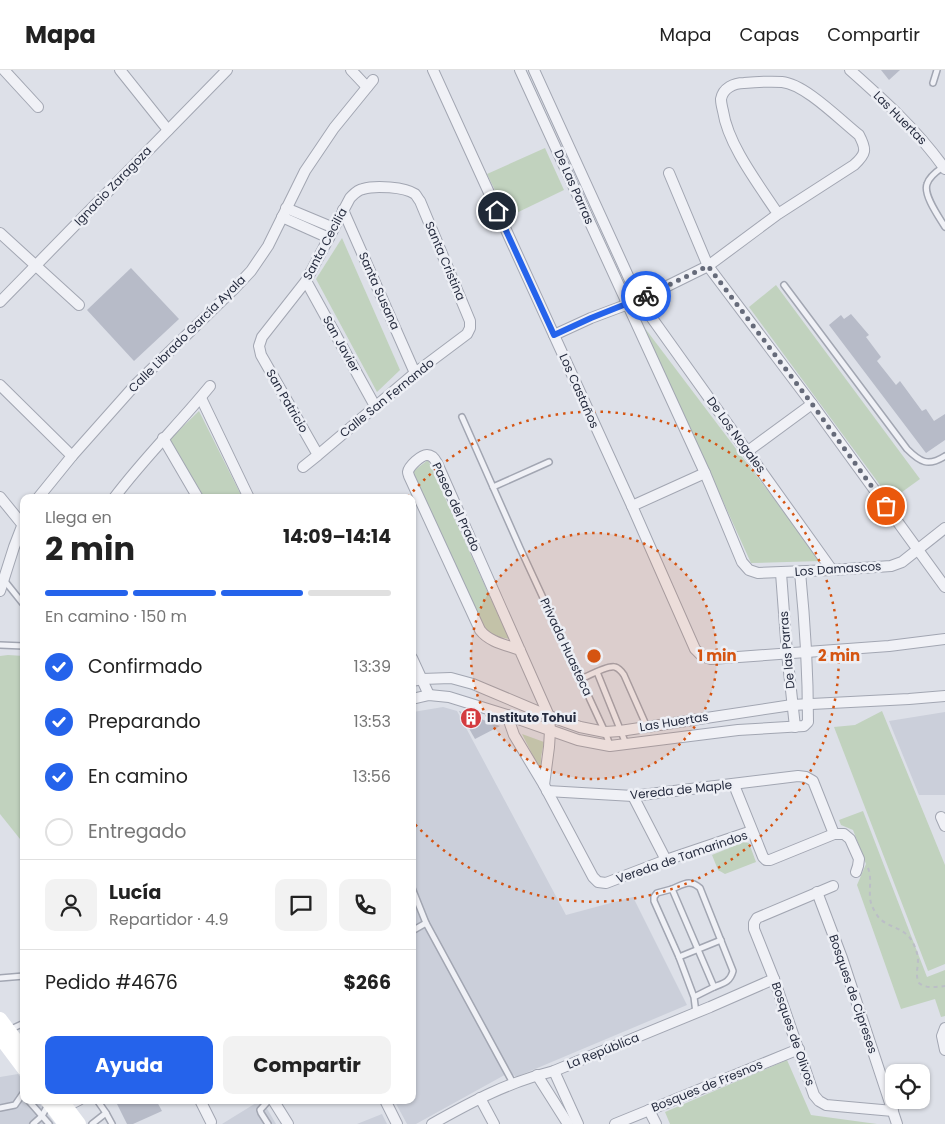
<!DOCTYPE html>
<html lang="es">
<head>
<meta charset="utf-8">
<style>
	body { margin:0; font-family:Poppins,sans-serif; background:#f2f2f2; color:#222; height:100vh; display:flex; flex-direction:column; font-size:19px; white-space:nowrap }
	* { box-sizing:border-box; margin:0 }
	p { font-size:16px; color:#767676 }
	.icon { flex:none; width:28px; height:28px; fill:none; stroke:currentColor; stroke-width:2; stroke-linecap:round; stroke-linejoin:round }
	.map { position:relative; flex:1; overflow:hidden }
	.panel { position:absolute; left:20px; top:424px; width:396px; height:610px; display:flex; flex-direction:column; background:#fff; border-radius:10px; box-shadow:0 1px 4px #0004 }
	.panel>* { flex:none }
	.controls { position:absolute; left:885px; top:994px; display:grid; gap:10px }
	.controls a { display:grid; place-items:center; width:45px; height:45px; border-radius:10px; background:#fff; box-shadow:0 1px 4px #0004; font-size:25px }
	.pin { position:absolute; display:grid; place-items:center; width:42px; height:42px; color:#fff; margin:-21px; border:2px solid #fff; border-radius:50%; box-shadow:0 1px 5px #0007 }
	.courier { position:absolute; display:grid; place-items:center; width:50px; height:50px; margin:-25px; border:4px solid #2563eb; border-radius:50%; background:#fff; color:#222; box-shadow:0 1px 6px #0007 }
	.summary em { font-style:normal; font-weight:700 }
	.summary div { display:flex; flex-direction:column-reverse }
	.summary { display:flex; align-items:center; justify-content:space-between; height:85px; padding:0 25px }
	h1 { font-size:32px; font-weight:700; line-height:38px }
	.bar { display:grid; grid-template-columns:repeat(4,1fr); gap:8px 5px; align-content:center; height:60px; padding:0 25px }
	.bar i { height:6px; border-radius:4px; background:#e0e0e0 }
	.bar .on { background:#2563eb }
	.bar p { grid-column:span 4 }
	.line { display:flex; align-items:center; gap:12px; padding:0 25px; border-top:1px solid #e0e0e0 }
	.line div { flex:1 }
	.round { display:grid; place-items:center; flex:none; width:52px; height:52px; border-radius:10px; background:#f2f2f2 }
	ol { padding:0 25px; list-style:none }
	li { display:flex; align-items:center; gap:15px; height:55px }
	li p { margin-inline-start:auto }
	li .icon { padding:5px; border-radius:50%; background:#2563eb; color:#fff; stroke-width:4 }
	li:last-child { color:#767676 }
	li i { width:28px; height:28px; border:2px solid #e0e0e0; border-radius:50% }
	.cta { display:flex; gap:10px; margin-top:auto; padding:10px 25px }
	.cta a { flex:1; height:58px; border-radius:10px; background:#2563eb; color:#fff; font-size:20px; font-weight:700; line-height:58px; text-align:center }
	.cta a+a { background:#f2f2f2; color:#222 }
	header { display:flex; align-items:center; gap:30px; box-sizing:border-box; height:70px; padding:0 25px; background:#fff; border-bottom:1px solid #e0e0e0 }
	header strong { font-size:24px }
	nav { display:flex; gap:28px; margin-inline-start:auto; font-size:18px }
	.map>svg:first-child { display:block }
</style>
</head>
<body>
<header>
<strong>Mapa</strong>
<nav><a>Mapa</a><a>Capas</a><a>Compartir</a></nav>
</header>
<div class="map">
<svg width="945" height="1054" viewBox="0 0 945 1054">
	<rect width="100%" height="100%" fill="#dde0e8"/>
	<g fill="#cbcfda">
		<path d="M443 637 457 641 566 845 633 827 687 935 516 1007 510 1002 416 1054H407L394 1030H412L413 642Z"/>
		<path d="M945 642V725H919L889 651Z"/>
		<path d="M18 1004 24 1012V1030H37L55 1054H0V1007Z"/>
		<path d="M261 1030H262L276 1054H222Z"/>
		<path d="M382 1044 387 1054H357Z"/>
	</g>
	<g fill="#c1d2be">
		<path d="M545 78 564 120 508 147 487 104Z"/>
		<path d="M342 168 400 300 377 322 316 209Z"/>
		<path d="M776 215 920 409 891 430 749 237Z"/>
		<path d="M644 257 821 491 751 493Z"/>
		<path d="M199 341 242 427H204L169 370Z"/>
		<path d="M428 390 509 569 486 564 411 403Z"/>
		<path d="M8 585 24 586V774L0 744V586Z"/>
		<path d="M882 641 945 795V894L928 901 834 657 855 655Z"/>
		<path d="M522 664 544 672 541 687 542 704Z"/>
		<path d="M863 741 927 907 945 900V946L941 947 935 929 901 939 857 815 866 794 853 760 841 755 839 750Z"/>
		<path d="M744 772 749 773 756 792 725 804 718 800 712 785Z"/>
		<path d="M787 990 811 1045 877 1054H670L665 1042Z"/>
	</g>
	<g fill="#b7bbc8">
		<path d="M881 0H900L889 10Z"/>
		<path d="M131 198 179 249 134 291 87 240Z"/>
		<path d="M851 244 869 265 866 267 881 287 877 291 896 315 900 311 922 341 926 339 934 351 945 344V370L926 383 829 255 841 245 844 249Z"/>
		<path d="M459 641 500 656 475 669Z"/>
		<path d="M126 1030H156L162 1041 133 1054H127L117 1034Z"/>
	</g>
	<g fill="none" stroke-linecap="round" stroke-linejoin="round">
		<g stroke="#a2a6b2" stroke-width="8">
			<g id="service">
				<path d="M933 13 937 0"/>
				<path d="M943 97C937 101 929 107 927 114 923 125 939 147 945 157"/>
				<path d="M784 215 907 379C920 392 928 397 945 386"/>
				<path d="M462 347 520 478 605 662 610 675"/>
				<path d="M493 417 549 392"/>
				<path d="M4 510 24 535"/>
				<path d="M0 575 24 576"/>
				<path d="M597 602 626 674"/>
				<path d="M581 609C588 606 608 595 615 597 619 598 622 602 624 605L647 657"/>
				<path d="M412 818 426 853 412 861"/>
				<path d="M672 819C684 814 690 809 700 818L733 901C730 912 724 913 714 917"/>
				<path d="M426 853 513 1013"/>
				<path d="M679 887 721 870"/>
				<path d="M0 908 24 906"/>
				<path d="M694 927 714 917 672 819 657 823 654 827V831L679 887 694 927 696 943"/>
				<path d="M9 960 24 953"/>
				<path d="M28 1030 49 1054"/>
				<path d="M97 1030 106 1043 112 1054"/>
				<path d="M0 1038 15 1035 24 1022"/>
				<path d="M33 1054 42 1046 49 1033"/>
				<path d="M92 1054 106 1043"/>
				<path d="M268 1054 261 1043 260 1040 269 1030"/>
			</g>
		</g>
		<g stroke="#a2a6b2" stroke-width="12">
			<g id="minor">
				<path d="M4 0 38 37"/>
				<path d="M120 0 168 60"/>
				<path d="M351 0 367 17"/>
				<path d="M433 0 632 436 695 579 702 586 711 589 889 576 945 569"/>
				<path d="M520 0 705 403 742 492 749 500 758 503 832 500 891 496 902 492 945 458"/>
				<path d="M534 0 639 230 832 500"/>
				<path d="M850 0C885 31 918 61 945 99"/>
				<path d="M669 103 708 196 812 334 945 517"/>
				<path d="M286 138 334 158"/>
				<path d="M343 140 415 303"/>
				<path d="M282 147 329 168"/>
				<path d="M0 163 79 235"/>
				<path d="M306 211 375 336"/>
				<path d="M0 232 227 0"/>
				<path d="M554 265 591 248 639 230 708 196 778 144 854 95C866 84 867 80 859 65 840 50 805 14 782 12 770 11 756 12 744 13 734 13 723 18 721 29 721 33 722 37 723 41 728 75 759 115 778 144"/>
				<path d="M0 315 72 386"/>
				<path d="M201 328 249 428"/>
				<path d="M163 368 198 428"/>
				<path d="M748 381 812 334"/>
				<path d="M303 397 318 385 415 303 467 264 470 258V251L420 131C418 129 417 126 415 124 405 117 375 115 363 119 357 120 354 124 350 128L306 211 262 267 259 276 261 285 318 385"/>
				<path d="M0 427 22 454"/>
				<path d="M38 428 72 386 136 314 234 219 251 201 268 176 305 101 334 58 373 10"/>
				<path d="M114 428C144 388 179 354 210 316"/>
				<path d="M632 436 705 403"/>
				<path d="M781 503 787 583 795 657"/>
				<path d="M0 521 14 477 24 451"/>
				<path d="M520 580C506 575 489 572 480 560L409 406C409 405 408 404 408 402 409 396 421 385 427 385 432 385 435 389 437 393L541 628 549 646 550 661 549 677 544 715"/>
				<path d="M412 588 429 625"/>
				<path d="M412 611 422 609 451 608 473 614 549 646 580 657 605 662 620 661 792 635 909 629 945 626"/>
				<path d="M412 629 429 625 449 627 507 645 578 670 610 676 738 660 804 656 808 652C808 602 805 552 800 502"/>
				<path d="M507 645 514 665 544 715 593 807 598 812 606 813 666 790 752 761"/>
				<path d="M734 715 763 787 766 790H770L834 764"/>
				<path d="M547 721 633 726 798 706 806 707 813 711 834 764H844L850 769 859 789 858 796 856 802"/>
				<path d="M633 726 666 790"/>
				<path d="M941 747 945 756"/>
				<path d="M833 816 757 848 754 853V859L774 909 814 1025 819 1031 826 1035 893 1041"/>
				<path d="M817 822 842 888 897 1054"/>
				<path d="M945 958 942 966 945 980"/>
				<path d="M554 1001 578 1054"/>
				<path d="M537 1005 568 1054"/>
				<path d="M480 1028 494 1054"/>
				<path d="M200 1030 211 1052"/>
				<path d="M273 1030 288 1054"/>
				<path d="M385 1030 397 1054"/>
				<path d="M61 1039 79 1030"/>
				<path d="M649 1040 656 1054"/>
				<path d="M432 1054C473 1031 508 1012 554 1001L710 937 774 909"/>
				<path d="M615 1054 799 979"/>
			</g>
		</g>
		<path stroke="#bbbec6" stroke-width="2" stroke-dasharray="4 4" stroke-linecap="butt" d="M868 798C873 810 867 824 872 836 874 840 877 846 880 849 889 857 902 858 910 868 914 874 918 883 918 890 918 898 915 905 919 913 926 919 936 917 945 916"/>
		<use href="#service" stroke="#f0f1f6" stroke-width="5"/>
		<use href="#minor" stroke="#f0f1f6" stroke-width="10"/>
		<g stroke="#fff" stroke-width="14">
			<path d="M0 949 24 981"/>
			<path d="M0 967 24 999"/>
			<path d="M47 1030 65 1054"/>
			<path d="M61 1030 79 1054"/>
		</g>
	</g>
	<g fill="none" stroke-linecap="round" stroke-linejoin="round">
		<path stroke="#666b7a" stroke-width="5" stroke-dasharray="0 9" d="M646 226 708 196 812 334 886 436"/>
		<path stroke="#2563eb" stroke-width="6" d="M497 141 554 265 591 248 646 226"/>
	</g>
	<circle cx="594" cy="586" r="123" fill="#d55411" fill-opacity=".12"/>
	<g fill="none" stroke="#d55411" stroke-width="2.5" stroke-dasharray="2.5 5">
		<circle cx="594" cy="586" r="123"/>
		<path d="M408 427A245 245 0 1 1 413 752"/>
	</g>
	<defs>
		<g id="building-disc" transform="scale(1.125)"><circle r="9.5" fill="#d43b3f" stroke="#edeff5"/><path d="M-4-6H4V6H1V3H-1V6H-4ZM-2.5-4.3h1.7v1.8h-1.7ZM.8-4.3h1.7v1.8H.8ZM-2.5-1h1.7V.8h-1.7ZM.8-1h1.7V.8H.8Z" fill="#fff"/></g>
	</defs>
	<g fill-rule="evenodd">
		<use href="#building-disc" x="471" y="648"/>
	</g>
	<g text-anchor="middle" stroke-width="5" stroke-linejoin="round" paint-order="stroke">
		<g font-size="12" fill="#262c3f" stroke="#edeff5">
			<text transform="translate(900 48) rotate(45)" y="4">Las Huertas</text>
			<text transform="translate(113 116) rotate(-46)" y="4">Ignacio Zaragoza</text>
			<text transform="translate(574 117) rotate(66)" y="4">De Las Parras</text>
			<text transform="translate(325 174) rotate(-62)" y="4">Santa Cecilia</text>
			<text transform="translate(445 191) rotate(67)" y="4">Santa Cristina</text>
			<text transform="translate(379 221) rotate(66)" y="4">Santa Susana</text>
			<text transform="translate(187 264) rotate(-45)" y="4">Calle Librado García Ayala</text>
			<text transform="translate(341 274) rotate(61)" y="4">San Javier</text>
			<text transform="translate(579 321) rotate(66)" y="4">Los Castaños</text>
			<text transform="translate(387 328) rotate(-39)" y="4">Calle San Fernando</text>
			<text transform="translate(287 331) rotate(60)" y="4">San Patricio</text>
			<text transform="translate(736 365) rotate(54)" y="4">De Los Nogales</text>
			<text transform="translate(456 437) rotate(65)" y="4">Paseo del Prado</text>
			<text transform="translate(838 499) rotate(-4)" y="4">Los Damascos</text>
			<text transform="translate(566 577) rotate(65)" y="4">Privada Huasteca</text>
			<text transform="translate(787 580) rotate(-95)" y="4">De las Parras</text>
			<text transform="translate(674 652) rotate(-9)" y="4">Las Huertas</text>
			<text transform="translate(681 720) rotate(-6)" y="4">Vereda de Maple</text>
			<text transform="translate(682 787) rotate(-19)" y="4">Vereda de Tamarindos</text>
			<text transform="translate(853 924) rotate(71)" y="4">Bosques de Cipreses</text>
			<text transform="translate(793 964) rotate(71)" y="4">Bosques de Olivos</text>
			<text transform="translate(603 981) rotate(-22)" y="4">La República</text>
			<text transform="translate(707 1016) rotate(-22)" y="4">Bosques de Fresnos</text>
		</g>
		<g font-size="12" font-weight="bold" fill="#262c3f" stroke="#edeff5" text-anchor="start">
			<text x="487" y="652">Instituto Tohui</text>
		</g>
	</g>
	<circle cx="594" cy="586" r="8" fill="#d55411" stroke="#edeff5" stroke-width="2.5"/>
	<g font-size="15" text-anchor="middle" font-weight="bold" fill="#d55411" stroke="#edeff5" stroke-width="5" stroke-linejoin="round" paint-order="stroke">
		<text x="717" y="591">1 min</text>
		<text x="839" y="591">2 min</text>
	</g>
</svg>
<div class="controls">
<a><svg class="icon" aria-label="locate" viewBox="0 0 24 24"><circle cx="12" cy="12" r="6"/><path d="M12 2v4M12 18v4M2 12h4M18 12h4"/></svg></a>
</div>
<div class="pin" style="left:886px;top:436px;background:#ea580c"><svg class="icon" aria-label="bag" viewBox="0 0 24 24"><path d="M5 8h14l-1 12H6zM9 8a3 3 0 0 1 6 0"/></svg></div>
<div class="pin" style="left:497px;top:141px;background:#1f2937"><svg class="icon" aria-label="home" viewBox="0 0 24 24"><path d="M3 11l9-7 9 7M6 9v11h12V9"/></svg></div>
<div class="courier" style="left:646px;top:226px"><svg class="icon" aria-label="bike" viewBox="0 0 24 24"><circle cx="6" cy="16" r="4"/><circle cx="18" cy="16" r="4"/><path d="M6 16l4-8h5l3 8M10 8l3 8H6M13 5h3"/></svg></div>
<section class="panel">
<div class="summary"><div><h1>2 min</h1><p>Llega en</p></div><em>14:09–14:14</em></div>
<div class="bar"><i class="on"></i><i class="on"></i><i class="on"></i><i></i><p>En camino · 150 m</p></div>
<ol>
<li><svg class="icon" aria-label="check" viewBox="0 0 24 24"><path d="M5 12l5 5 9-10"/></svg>Confirmado<p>13:39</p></li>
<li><svg class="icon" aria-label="check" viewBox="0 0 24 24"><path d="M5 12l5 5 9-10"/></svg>Preparando<p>13:53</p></li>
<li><svg class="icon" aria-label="check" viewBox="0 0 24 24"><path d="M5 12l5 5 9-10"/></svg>En camino<p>13:56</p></li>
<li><i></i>Entregado</li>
</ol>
<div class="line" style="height:90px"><a class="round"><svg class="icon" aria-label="person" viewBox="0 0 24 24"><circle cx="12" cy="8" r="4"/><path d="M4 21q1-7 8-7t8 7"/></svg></a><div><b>Lucía</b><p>Repartidor · 4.9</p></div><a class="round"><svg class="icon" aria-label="chat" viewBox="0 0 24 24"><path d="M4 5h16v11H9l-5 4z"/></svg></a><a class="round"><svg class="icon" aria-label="phone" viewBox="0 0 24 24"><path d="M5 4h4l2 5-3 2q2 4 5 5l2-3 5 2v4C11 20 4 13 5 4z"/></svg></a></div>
<div class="line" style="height:65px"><div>Pedido #4676</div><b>$266</b></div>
<div class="cta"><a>Ayuda</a><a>Compartir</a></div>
</section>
</div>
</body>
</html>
